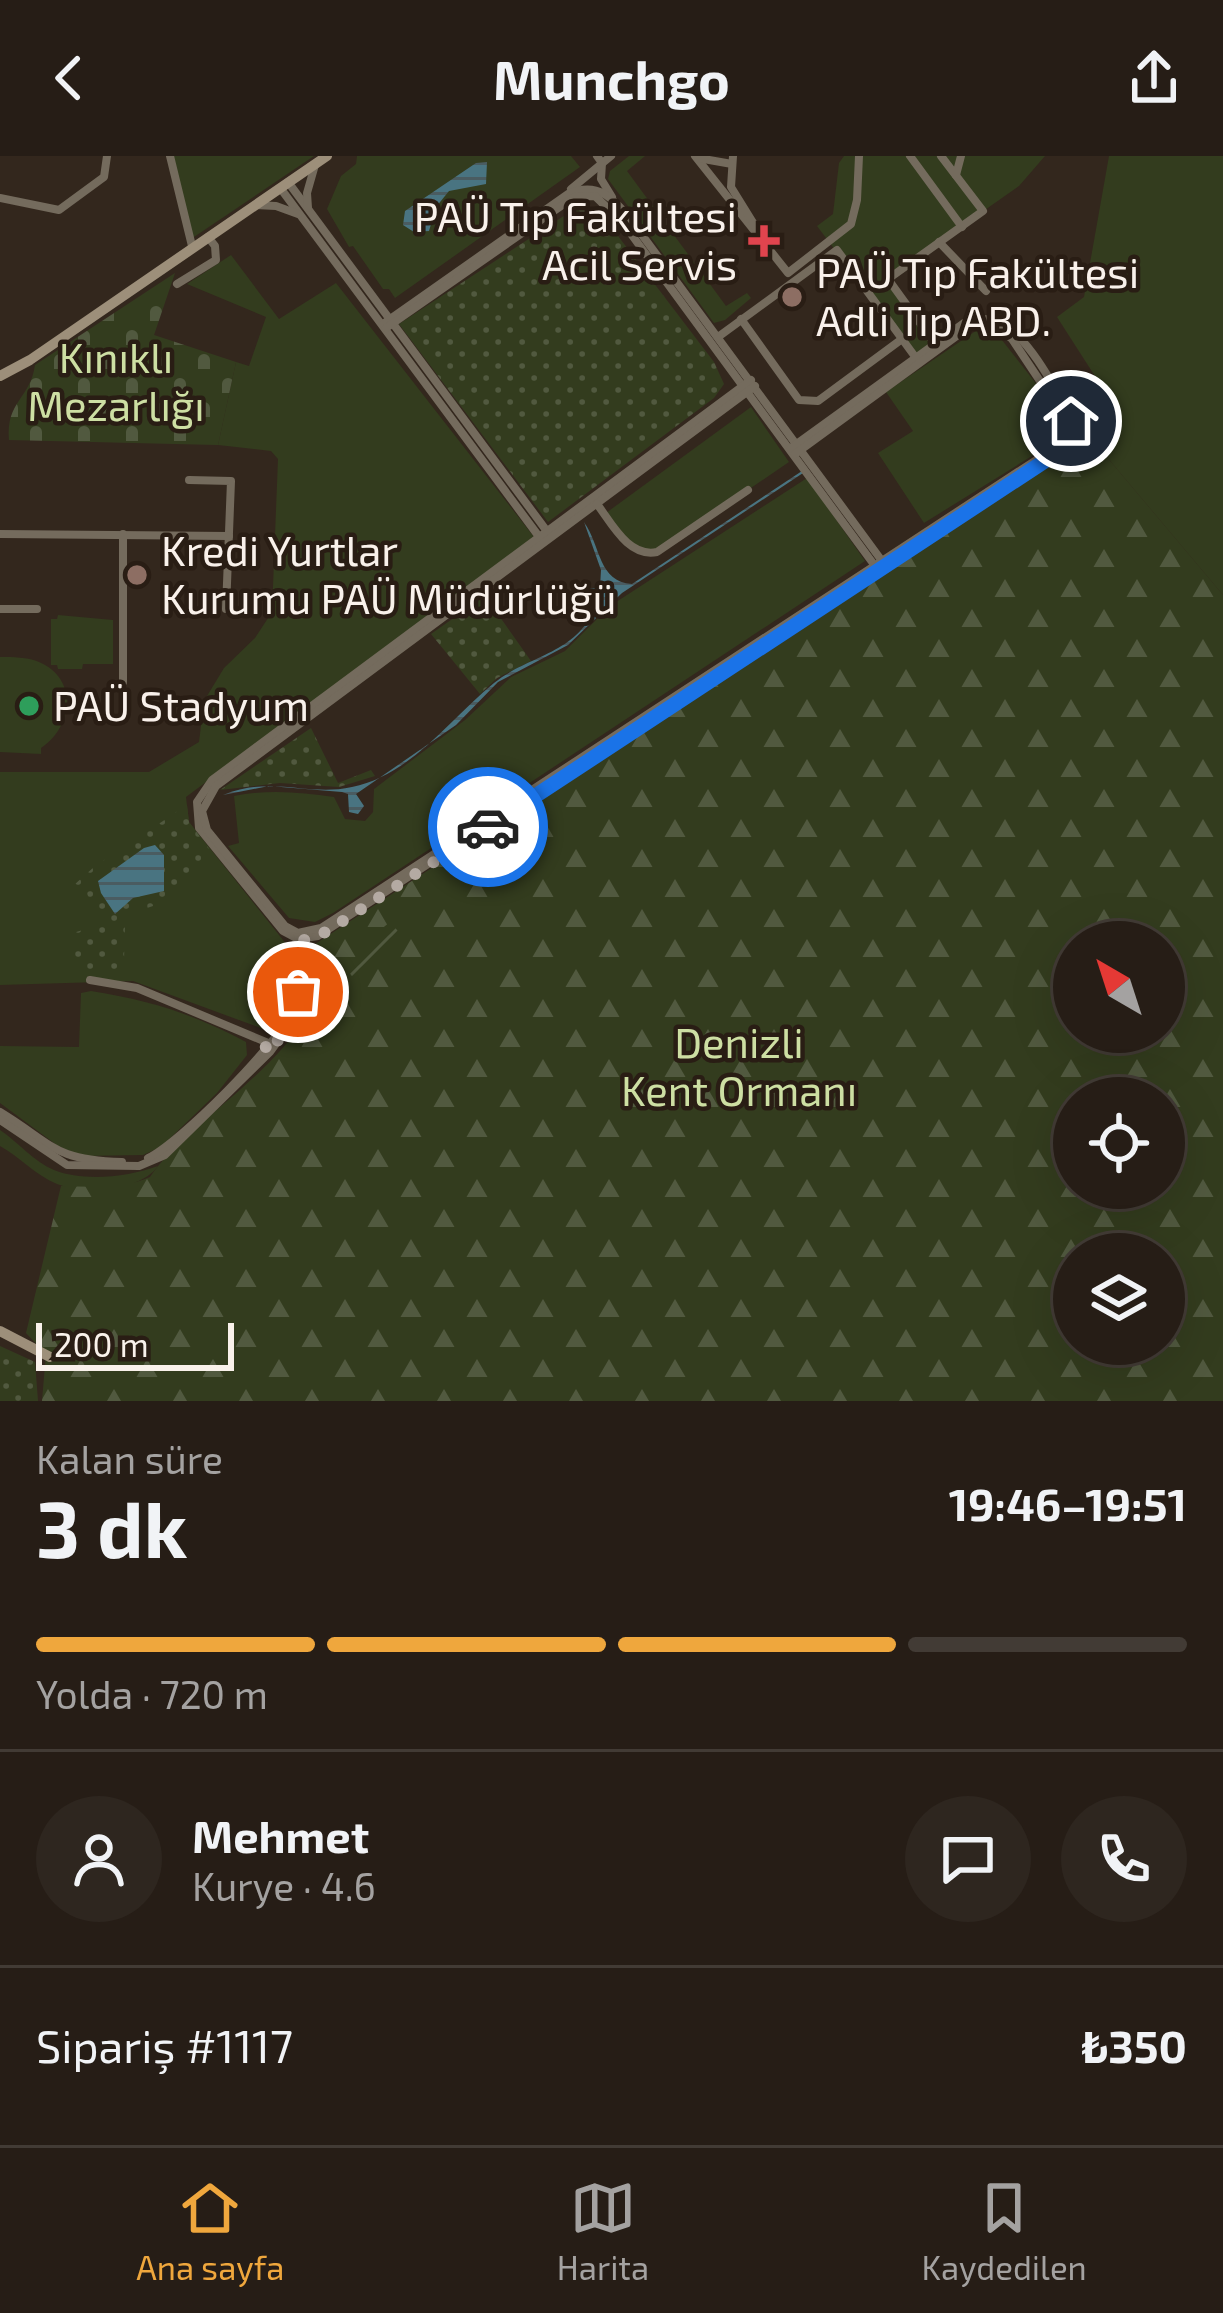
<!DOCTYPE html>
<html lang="tr">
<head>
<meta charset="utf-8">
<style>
	body { margin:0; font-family:"Exo 2",sans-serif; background:#2e261f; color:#f1f3f6; height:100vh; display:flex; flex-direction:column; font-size:45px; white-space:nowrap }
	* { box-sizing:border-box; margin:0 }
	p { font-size:39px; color:#a4a2a1 }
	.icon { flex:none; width:66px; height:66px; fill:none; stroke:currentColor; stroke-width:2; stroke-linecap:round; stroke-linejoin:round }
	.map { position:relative; height:1245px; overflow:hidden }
	.details { display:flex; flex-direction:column; background:#261d16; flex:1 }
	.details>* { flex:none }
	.needle { width:78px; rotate:321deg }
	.fabs { position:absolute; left:1053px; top:765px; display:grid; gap:24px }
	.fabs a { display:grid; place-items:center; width:132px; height:132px; border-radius:50%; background:#261d16; box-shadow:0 12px 48px #0002,0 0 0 3px #423b35; font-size:60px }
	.scale { position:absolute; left:36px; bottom:30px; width:198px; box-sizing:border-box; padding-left:12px; border:6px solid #f9f1eb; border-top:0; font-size:33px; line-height:42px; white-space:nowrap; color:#f9f1eb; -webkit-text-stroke:9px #291d14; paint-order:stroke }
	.pin { position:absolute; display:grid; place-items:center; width:102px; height:102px; color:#fff; margin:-51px; border:6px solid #fff; border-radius:50%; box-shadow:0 3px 12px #0007 }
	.courier { position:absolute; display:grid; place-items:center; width:120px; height:120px; margin:-60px; border:9px solid #1a73e8; border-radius:50%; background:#fff; color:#222; box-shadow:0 3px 15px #0007 }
	.overview em { font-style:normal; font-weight:700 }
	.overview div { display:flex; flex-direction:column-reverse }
	.overview { display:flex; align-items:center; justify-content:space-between; height:204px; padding:0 36px }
	h1 { font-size:78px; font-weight:700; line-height:90px }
	.bar { display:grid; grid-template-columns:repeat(4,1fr); gap:18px 12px; align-content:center; height:144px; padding:0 36px }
	.bar i { height:15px; border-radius:9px; background:#423b35 }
	.bar .on { background:#efa73d }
	.bar p { grid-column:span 4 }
	.line { display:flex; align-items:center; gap:30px; padding:0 36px; border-top:3px solid #423b35 }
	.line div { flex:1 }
	.round { display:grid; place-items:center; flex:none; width:126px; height:126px; border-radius:63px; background:#2e261f }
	header { display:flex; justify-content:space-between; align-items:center; height:156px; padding:0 36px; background:#261d16; font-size:54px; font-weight:700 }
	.tabs { display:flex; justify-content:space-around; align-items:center; height:168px; border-top:3px solid #423b35; background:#261d16; font-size:33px; color:#a4a2a1 }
	.tabs a { display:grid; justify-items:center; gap:6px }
	.tabs .on { color:#efa73d }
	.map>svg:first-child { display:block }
</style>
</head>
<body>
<header><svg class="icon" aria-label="back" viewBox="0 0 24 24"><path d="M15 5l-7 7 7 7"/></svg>Munchgo<svg class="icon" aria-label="share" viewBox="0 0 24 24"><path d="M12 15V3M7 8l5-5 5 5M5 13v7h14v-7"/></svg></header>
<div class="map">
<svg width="1223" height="1245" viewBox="0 0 1223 1245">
	<defs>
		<pattern id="forest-firs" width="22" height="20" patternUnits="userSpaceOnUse" patternTransform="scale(3)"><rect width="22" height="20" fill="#333c1e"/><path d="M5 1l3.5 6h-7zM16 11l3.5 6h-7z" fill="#51593f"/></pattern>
		<pattern id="cemetery-stones" width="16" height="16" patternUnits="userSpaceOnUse" patternTransform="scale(3)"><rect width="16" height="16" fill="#333c1e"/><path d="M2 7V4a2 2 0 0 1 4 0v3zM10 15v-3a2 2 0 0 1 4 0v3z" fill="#51593f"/></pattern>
		<pattern id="park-dots" width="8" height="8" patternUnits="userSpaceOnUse" patternTransform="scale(3)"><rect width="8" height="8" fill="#333c1e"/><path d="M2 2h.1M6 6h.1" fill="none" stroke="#51593f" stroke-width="1.8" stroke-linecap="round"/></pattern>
		<pattern id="garden-furrows" width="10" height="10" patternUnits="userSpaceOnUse" patternTransform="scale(3)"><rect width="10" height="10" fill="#333c1e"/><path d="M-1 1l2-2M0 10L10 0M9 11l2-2" fill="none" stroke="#51593f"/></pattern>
		<pattern id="water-rules" width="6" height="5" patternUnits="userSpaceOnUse" patternTransform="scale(3)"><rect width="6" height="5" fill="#497481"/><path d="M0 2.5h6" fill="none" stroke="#4a5c61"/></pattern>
	</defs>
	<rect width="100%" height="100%" fill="#33271d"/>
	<g fill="#333c1e">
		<path d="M170 0H314L191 83Z"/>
		<path d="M357 0H571L580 11 395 142 389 133H383L353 90 349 91 327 53 341 20 356 8Z"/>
		<path d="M629 0H645L627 15 726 150 747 137 751 142 725 164 714 167 608 23 610 15Z"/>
		<path d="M844 0H1045L1019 30 888 122 935 188 916 202 817 70 833 58 839 7Z"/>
		<path d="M1109 0H1223V439L1084 274 1100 228 1057 161 1084 141Z"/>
		<path d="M231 99 279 163 336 127 534 381 186 641 189 666 291 794 293 843 277 869 266 874 133 825 0 829V616H149L199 586 204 545 224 512 255 482 272 456 278 303 271 295 218 289 236 206 249 210 266 161 187 128Z"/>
		<path d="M980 172 998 179 1053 249 1059 264 1048 290 924 367 878 297 913 275 886 236Z"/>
		<path d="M751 251 789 306 657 396H639L606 357Z"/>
		<path d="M807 322 865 405 333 757 315 766 289 762 228 690 239 687 234 640C268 633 300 636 334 641L345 663 365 665 373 656 374 633 465 564 511 521 565 495 610 450Z"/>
		<path d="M58 459 113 464V508H83L82 513H58L57 509H51V463H57Z"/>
		<path d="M0 501C13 501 27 501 39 506 79 523 73 571 41 592V598L0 596Z"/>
		<path d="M91 835C152 845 191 857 246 886L247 899 217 937 161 991 143 999 80 1000 58 990 0 947V890L79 891 81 837Z"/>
		<path d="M0 974C18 986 34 1006 54 1014 84 1026 128 1021 158 1010 141 1035 84 1039 57 1028 35 1019 20 1001 0 990Z"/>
	</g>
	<path fill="url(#forest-firs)" fill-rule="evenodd" d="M1084 274 1223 439V1245H42L46 1198 26 1177 61 1030C91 1031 123 1033 150 1021 189 964 297 906 313 839 316 824 312 807 309 792L1040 316 1076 291ZM1074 786H1164V876H1074ZM1074 942H1164V1032H1074ZM1074 1098H1164V1188H1074Z"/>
	<path fill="url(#cemetery-stones)" d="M175 117 154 179 236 206 218 289 9 284C6 244 30 244 35 209Z"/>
	<g fill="url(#park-dots)">
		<path d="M579 50 594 52 602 59 714 206 724 228 714 242 548 366 399 168Z"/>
		<path d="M485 440 531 505 497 522 480 538 431 478Z"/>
		<path d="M311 572 338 627 371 614 375 620 339 631 280 627 220 634Z"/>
		<path d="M187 649 189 666 216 702 214 706 165 746 135 756 125 768 124 804 119 813 69 814 73 777 99 769 87 738 76 740 74 729 94 711Z"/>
		<path d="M0 1190 35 1206 38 1245H0Z"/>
	</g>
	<path fill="url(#garden-furrows)" d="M390 766 404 782 354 823 346 812 368 795 363 788Z"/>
	<g fill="url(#water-rules)">
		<path d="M487 6 486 28 449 35 436 51 429 75 414 76 403 69 405 55 476 7Z"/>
		<path d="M802 315 803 317 622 437 568 489 498 526 456 569 356 638 364 650 358 658 349 656 348 638 342 636 269 630 223 639C272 619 308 641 352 631 411 619 450 563 494 527 529 498 586 497 597 441L588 440 586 433 600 432 601 414 584 366C601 390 598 426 632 428Z"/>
		<path d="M155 689 164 699V735L133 742 115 758 101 737 98 725 144 692Z"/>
	</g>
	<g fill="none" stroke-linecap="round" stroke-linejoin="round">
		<g stroke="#746b5d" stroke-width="8">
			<path d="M170 0 192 90"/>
			<path d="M597 0 602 7 601 23 612 41"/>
			<path d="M695 0 788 117 851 68 857 44 859 0"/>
			<path d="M733 0 731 31 757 73"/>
			<path d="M910 0 962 71"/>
			<path d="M698 2 732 8"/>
			<path d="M956 19 961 0"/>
			<path d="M288 26 546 374"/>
			<path d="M281 33 540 382"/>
			<path d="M571 33 611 0"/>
			<path d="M0 42 59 54 104 21 107 0"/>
			<path d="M255 49 276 50 298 58"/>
			<path d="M308 52 307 37 315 9"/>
			<path d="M939 86 986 135"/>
			<path d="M177 128 216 104 215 90 208 81"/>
			<path d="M741 163 799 244 818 245 902 183"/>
			<path d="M383 168 568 38C598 25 613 42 631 64L882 405"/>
			<path d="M386 172 574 41 595 40 623 67 875 410"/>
			<path d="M718 181 837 94 916 202"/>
			<path d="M935 188 888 123 983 55 941 0"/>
			<path d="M751 224 212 624 197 646 199 672 283 775 298 783 318 780 1057 297C1070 283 1073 272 1068 253 1045 219 1014 145 964 167L791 292"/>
			<path d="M755 230 216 630 202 655 207 674 285 770 298 777 321 772 1053 293 1064 273V261L1012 183C998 171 987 166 969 171L795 298"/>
			<path d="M189 324 231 325 226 453"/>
			<path d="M597 348C612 368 629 402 657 396L748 334"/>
			<path d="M0 378 229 380"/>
			<path d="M123 378V526"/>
			<path d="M0 453H37"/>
			<path d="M443 658 465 677"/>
			<path d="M90 824 137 832 273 889"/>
			<path d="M0 956C54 989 53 1004 122 1006"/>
			<path d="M0 964 67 1009 139 1010 165 999 270 896 298 858 305 836 304 779"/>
			<path d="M148 1002C180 987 279 887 293 854 303 832 299 802 298 778"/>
		</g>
		<g stroke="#9d8f7a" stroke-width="10">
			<path d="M0 220 30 204 327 0"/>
			<path d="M0 1175 50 1201"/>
		</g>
	</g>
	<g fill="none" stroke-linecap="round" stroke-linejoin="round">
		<path stroke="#b4aaa3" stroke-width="12" stroke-dasharray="0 21.6" d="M298 836 293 855 265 892 270 896 302 848 304 784 326 776 488 671"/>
		<path stroke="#1a73e8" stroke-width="15" d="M488 671 1057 297 1071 278V265"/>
	</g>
	<path fill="#e0444e" stroke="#291d14" stroke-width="4.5" d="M758 67h12v12h12v12h-12v12h-12v-12h-12v-12h12z"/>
	<g fill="#8d6e63" stroke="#291d14" stroke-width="4.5">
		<circle cx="792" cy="141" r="12"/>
		<circle cx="137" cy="419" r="12"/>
	</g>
	<circle fill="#2e9e5b" stroke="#291d14" stroke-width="4.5" cx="29" cy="550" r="12"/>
	<g text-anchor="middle" stroke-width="9" stroke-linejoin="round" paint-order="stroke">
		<g font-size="42" fill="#f9f1eb" stroke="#291d14" text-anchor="start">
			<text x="737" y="76" text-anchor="end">PAÜ Tıp Fakültesi<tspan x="737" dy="48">Acil Servis</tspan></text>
			<text x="816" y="132">PAÜ Tıp Fakültesi<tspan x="816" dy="48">Adli Tıp ABD.</tspan></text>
			<text x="161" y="410">Kredi Yurtlar<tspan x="161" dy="48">Kurumu PAÜ Müdürlüğü</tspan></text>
			<text x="53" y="565">PAÜ Stadyum</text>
		</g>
		<g font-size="42" fill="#cddfa3" stroke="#291d14">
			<text x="116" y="217">Kınıklı<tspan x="116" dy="48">Mezarlığı</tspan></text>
			<text x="739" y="902">Denizli<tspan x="739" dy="48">Kent Ormanı</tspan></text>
		</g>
	</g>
</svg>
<div class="fabs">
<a><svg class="needle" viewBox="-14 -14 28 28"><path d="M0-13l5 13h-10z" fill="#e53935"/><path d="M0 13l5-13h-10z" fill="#a4a2a1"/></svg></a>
<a><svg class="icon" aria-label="locate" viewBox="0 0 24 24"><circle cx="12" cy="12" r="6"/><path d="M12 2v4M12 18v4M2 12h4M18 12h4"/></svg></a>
<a><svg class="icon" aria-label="layers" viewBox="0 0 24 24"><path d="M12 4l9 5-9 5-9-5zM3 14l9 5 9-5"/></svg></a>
</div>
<div class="scale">200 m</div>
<div class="pin" style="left:298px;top:836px;background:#ea580c"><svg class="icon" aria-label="bag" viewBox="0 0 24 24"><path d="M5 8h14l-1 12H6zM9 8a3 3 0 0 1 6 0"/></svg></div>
<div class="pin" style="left:1071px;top:265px;background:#1f2937"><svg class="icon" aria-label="home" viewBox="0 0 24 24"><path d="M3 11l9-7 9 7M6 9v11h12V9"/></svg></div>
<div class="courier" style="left:488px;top:671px"><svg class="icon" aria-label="car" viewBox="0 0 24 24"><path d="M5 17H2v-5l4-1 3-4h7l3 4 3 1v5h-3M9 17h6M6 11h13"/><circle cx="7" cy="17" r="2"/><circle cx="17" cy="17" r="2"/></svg></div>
</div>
<section class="details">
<div class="overview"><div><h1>3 dk</h1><p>Kalan süre</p></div><em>19:46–19:51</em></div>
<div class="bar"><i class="on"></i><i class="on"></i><i class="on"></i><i></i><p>Yolda · 720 m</p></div>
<div class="line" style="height:216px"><a class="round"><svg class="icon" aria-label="person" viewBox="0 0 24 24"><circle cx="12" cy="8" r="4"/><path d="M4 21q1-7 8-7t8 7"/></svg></a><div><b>Mehmet</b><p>Kurye · 4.6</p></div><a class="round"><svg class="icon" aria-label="chat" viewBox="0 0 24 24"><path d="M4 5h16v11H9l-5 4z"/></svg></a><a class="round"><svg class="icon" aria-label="phone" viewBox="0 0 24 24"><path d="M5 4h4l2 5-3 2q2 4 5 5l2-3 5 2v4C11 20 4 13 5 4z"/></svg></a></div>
<div class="line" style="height:156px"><div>Sipariş #1117</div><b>₺350</b></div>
</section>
<nav class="tabs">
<a class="on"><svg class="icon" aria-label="home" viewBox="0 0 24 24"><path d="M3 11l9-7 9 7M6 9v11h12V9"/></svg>Ana sayfa</a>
<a><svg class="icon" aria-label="map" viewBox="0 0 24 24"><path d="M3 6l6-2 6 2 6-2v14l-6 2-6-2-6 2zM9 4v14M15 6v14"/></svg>Harita</a>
<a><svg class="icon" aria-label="saved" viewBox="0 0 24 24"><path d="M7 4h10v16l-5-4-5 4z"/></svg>Kaydedilen</a>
</nav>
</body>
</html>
